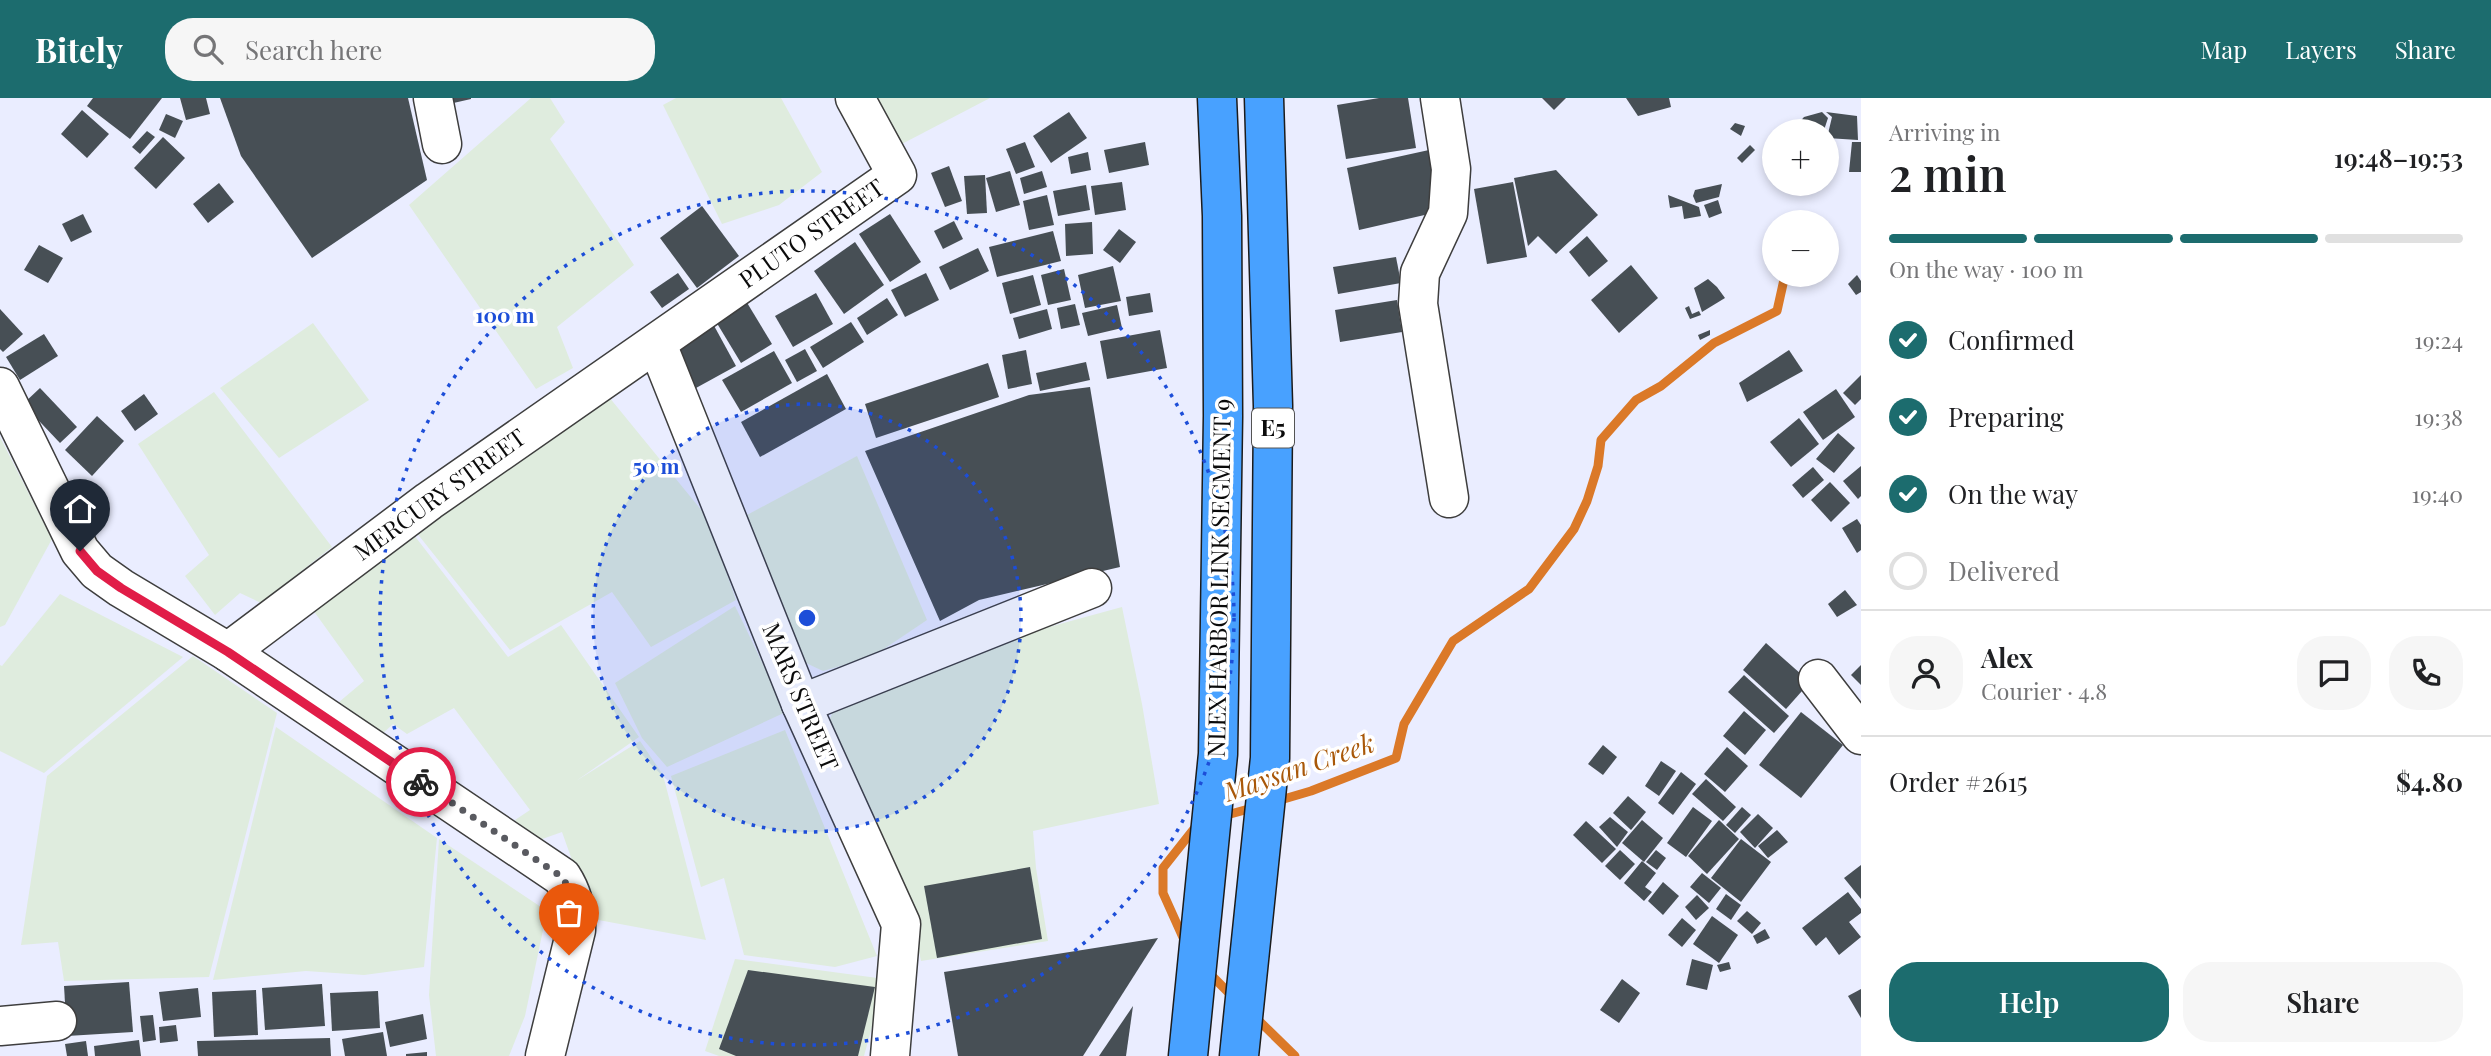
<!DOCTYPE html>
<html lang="en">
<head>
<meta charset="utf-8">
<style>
	body { margin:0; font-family:"Playfair Display",serif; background:#f6f6f6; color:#202124; height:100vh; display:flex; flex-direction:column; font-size:26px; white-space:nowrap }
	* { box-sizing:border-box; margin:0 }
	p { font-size:23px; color:#757577 }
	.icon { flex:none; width:38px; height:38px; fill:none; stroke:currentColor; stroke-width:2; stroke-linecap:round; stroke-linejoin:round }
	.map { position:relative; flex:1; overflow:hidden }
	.sheet { display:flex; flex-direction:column; background:#fff; width:630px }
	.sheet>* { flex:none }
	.fabs { position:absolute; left:1762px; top:21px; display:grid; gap:14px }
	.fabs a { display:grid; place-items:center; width:77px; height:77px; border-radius:50%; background:#fff; box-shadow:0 4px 10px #0003; font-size:35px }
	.pin { position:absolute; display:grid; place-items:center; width:60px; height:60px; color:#fff; margin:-72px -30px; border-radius:50% 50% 50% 0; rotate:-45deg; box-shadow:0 0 7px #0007 }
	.pin .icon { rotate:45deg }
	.courier { position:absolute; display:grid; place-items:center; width:70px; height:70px; margin:-35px; border:5px solid #e11d48; border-radius:50%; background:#fff; color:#222; box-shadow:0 2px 9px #0007 }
	.head em { font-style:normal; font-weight:600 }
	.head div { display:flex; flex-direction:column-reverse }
	.head { display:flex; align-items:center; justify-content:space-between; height:119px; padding:0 28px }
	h1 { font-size:46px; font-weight:600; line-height:52px }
	.bar { display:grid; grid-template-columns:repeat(4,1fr); gap:10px 7px; align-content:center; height:84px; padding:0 28px }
	.bar i { height:9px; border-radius:5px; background:#e0e0e0 }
	.bar .active { background:#1c6c6e }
	.bar p { grid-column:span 4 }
	.line { display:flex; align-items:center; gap:18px; padding:0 28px; border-top:2px solid #e0e0e0 }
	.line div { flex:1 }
	.round { display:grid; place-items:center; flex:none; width:74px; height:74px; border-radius:28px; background:#f6f6f6 }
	ol { padding:0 28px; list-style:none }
	li { display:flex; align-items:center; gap:21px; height:77px }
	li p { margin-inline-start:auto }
	li .icon { padding:7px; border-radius:50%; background:#1c6c6e; color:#fff; stroke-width:4 }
	li:last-child { color:#757577 }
	li i { width:38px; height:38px; border:4px solid #e0e0e0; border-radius:50% }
	.action { display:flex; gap:14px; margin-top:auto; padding:14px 28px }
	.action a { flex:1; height:80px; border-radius:28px; background:#1c6c6e; color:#fff; font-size:28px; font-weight:600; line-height:80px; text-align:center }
	.action a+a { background:#f6f6f6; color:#202124 }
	header { display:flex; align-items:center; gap:42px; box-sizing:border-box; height:98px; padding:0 35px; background:#1c6c6e; color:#fff }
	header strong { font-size:33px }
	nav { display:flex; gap:38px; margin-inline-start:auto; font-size:24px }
	.search { width:490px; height:63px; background:#f6f6f6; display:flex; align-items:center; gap:18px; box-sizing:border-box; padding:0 24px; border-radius:28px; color:#757577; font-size:26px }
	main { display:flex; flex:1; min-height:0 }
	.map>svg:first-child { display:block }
</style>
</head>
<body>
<header>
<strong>Bitely</strong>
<div class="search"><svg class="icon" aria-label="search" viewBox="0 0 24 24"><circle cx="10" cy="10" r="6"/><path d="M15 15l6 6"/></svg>Search here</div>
<nav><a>Map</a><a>Layers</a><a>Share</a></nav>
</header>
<main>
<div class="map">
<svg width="1861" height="958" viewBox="0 0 1861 958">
	<rect width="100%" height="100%" fill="#eaedff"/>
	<g fill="#dfecde">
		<path d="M531 0H550L565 24 550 41 634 167 557 229 573 270 536 291 409 107Z"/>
		<path d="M676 0H781L822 74 779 107 722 126 663 7Z"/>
		<path d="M873 0H990L898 48Z"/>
		<path d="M313 225 369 302 279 360 220 290Z"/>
		<path d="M600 288 707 419 736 502 651 549 612 494 510 552 416 434Z"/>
		<path d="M214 294 332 449 261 505 240 495 215 517 185 478 209 457 138 346Z"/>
		<path d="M0 339 52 441 5 527 0 529Z"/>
		<path d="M857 358 927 522 872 559 823 573 789 557 732 425Z"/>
		<path d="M414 437 508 559 561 527 639 639 576 683 640 643 663 677 706 842 593 821 562 734 531 745 515 722 530 712 454 610 407 636 393 626 379 639 339 604 364 583 313 512Z"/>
		<path d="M60 496 183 559 44 675 0 653V567L2 568Z"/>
		<path d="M735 508 786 614 667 669 642 640 615 585Z"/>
		<path d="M1122 509 1142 606 1159 706 1033 733 1036 770 1048 843 921 863 907 798 824 635 836 606 983 547Z"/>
		<path d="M193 558 277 615 209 879 64 883 58 844 21 847 47 678Z"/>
		<path d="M276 629 437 740 424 869 364 877 306 873 213 882Z"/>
		<path d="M785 632 877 858 835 869 744 857 724 780 701 789 671 678Z"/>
		<path d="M439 741 547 813 525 918 509 958H436L429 897Z"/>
		<path d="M735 861 885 881 864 958H719L705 953Z"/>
	</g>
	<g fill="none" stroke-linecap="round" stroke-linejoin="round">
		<g stroke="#db7928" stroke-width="9">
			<path d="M1277 703 1311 693 1396 660 1404 626 1453 543 1529 491 1574 431 1587 403 1598 368 1601 342 1636 302 1661 288 1714 245 1777 213 1785 177"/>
			<path d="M1223 718 1256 709"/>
			<path d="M1185 844 1163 795V770L1197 727"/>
			<path d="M1208 874 1233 899"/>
			<path d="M1254 918 1295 958"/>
		</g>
	</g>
	<g fill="#474f55">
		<path d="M93 0H162L130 41 87 8Z"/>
		<path d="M180 0H206L210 16 186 22Z"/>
		<path d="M220 0H408L427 82 312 160 241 58Z"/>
		<path d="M447 0H471V1L449 6Z"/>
		<path d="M1379 0H1408L1416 50 1346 61 1337 7Z"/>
		<path d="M1542 0H1566L1554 12Z"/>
		<path d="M1626 0H1669L1671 9 1638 18Z"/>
		<path d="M82 12 109 36 87 60 61 36Z"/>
		<path d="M1069 14 1087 40 1051 65 1033 38Z"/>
		<path d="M1822 14 1828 20 1824 32 1803 33 1796 28 1804 19Z"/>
		<path d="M1826 14 1857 18 1858 42 1827 40 1832 19Z"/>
		<path d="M166 16 183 23 175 40 159 32Z"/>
		<path d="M1735 25 1745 28 1741 38 1730 31Z"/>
		<path d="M147 33 155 39 140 56 132 49Z"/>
		<path d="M163 39 185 60 156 91 134 70Z"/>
		<path d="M1025 44 1035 69 1016 76 1006 51Z"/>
		<path d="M1145 44 1149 67 1109 75 1104 52Z"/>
		<path d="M1852 44H1861V74H1849Z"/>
		<path d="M1750 47 1755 52 1742 65 1737 60Z"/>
		<path d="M1429 52 1442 113 1359 132 1347 70Z"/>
		<path d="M1088 54 1091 72 1071 76 1068 59Z"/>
		<path d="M949 68 962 103 945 109 931 75Z"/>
		<path d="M1556 72 1598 117 1556 156 1538 138 1528 148 1514 80Z"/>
		<path d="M1010 73 1020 107 996 114 986 80Z"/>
		<path d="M1042 73 1047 89 1024 96 1020 80Z"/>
		<path d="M985 77 987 115 967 116 964 78Z"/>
		<path d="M1122 84 1126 112 1095 117 1091 88Z"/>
		<path d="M1513 84 1527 159 1487 166 1474 91Z"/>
		<path d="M219 85 234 104 208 125 193 106Z"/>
		<path d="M1722 86 1719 99 1696 105 1693 98 1695 92Z"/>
		<path d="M1086 87 1090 112 1058 118 1053 93Z"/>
		<path d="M1047 97 1054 127 1029 132 1023 103Z"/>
		<path d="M1668 97 1699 109 1701 118 1684 121 1682 108 1670 110Z"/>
		<path d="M1718 102 1722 115 1709 120 1704 107Z"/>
		<path d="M702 108 739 158 697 190 660 140Z"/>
		<path d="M83 116 92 134 71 144 62 126Z"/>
		<path d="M890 116 921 164 890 184 859 136Z"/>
		<path d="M954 123 963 141 943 151 934 133Z"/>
		<path d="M1092 124 1093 156 1066 158 1065 126Z"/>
		<path d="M1119 131 1136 144 1120 165 1103 152Z"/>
		<path d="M1053 133 1061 163 997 179 989 149Z"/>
		<path d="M1587 138 1608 163 1589 179 1569 154Z"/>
		<path d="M855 144 884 187 844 216 814 173Z"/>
		<path d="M39 147 63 160 48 185 24 172Z"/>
		<path d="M978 150 989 173 950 192 939 169Z"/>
		<path d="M1396 159 1401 185 1338 196 1333 169Z"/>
		<path d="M1631 167 1658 200 1619 235 1591 202Z"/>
		<path d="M1113 168 1121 203 1085 210 1078 177Z"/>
		<path d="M1064 171 1071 202 1048 207 1041 177Z"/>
		<path d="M678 175 689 191 662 210 650 194Z"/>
		<path d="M926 175 939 202 905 219 891 192Z"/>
		<path d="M1033 177 1041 207 1010 216 1002 185Z"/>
		<path d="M1857 177 1861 183V194L1856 197 1848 186Z"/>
		<path d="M1708 181 1717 189 1725 200 1702 214 1694 190Z"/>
		<path d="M816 195 833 226 793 249 775 218Z"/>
		<path d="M1150 195 1153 214 1129 218 1126 199Z"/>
		<path d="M887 200 898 217 867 237 857 220Z"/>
		<path d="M1397 202 1402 234 1340 244 1335 212Z"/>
		<path d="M746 203 772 246 741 265 715 222Z"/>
		<path d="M1075 206 1080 227 1061 231 1057 210Z"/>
		<path d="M1117 207 1122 230 1088 238 1082 215Z"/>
		<path d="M1689 208 1692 216 1699 213 1701 217 1690 221 1685 210Z"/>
		<path d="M0 211 23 236 3 254 0 251Z"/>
		<path d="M1047 211 1052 231 1019 241 1013 220Z"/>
		<path d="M712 224 736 268 696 290 672 246Z"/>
		<path d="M851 224 864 244 823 270 810 249Z"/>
		<path d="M1160 232 1167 270 1107 281 1100 243Z"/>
		<path d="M1710 232V237L1700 242 1698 237Z"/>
		<path d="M44 236 58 258 20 282 6 259Z"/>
		<path d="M805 251 817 273 797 284 785 262Z"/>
		<path d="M1026 252 1032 286 1008 291 1002 257Z"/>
		<path d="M1789 252 1803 273 1747 304 1739 285Z"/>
		<path d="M774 253 792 285 741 314 722 282Z"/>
		<path d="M1086 264 1090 282 1040 293 1036 275Z"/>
		<path d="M988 265 999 299 876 340 865 306Z"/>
		<path d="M827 276 846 311 760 359 741 324Z"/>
		<path d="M1861 277V301L1855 307 1843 295Z"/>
		<path d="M1090 289 1120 469 979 502 940 523 865 353 1029 297Z"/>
		<path d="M40 290 77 329 60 345 23 306Z"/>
		<path d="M1836 291 1855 319 1823 342 1803 314Z"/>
		<path d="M144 296 158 316 135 333 121 313Z"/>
		<path d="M97 318 124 343 92 378 65 352Z"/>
		<path d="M1799 320 1819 346 1791 369 1770 344Z"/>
		<path d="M1838 335 1855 350 1834 375 1816 361Z"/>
		<path d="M1861 368V398L1858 401 1843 383Z"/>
		<path d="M1813 369 1824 382 1803 400 1792 387Z"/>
		<path d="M1830 384 1850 405 1831 424 1811 402Z"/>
		<path d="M1857 421 1861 427V452L1857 455 1842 430Z"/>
		<path d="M1845 492 1857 507 1837 519 1828 506Z"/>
		<path d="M1766 545 1810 584 1786 611 1743 572Z"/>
		<path d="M1861 567V587L1851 577Z"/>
		<path d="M1744 577 1789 618 1774 635 1728 594Z"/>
		<path d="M1744 613 1766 632 1745 657 1723 638Z"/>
		<path d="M1801 614 1843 647 1801 700 1759 667Z"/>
		<path d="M1603 647 1617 659 1603 677 1588 666Z"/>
		<path d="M1727 649 1748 668 1725 694 1704 676Z"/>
		<path d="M1661 663 1676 673 1659 698 1645 688Z"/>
		<path d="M1681 674 1696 686 1673 717 1658 705Z"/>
		<path d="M1706 681 1736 709 1723 723 1692 696Z"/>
		<path d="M1628 698 1646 714 1631 732 1613 715Z"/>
		<path d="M1693 709 1712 723 1686 759 1667 745Z"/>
		<path d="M1742 709 1751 717 1735 735 1726 727Z"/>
		<path d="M1758 716 1773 730 1755 750 1740 734Z"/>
		<path d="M1610 719 1628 734 1617 749 1599 729Z"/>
		<path d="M1642 722 1663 740 1644 764 1622 745Z"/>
		<path d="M1719 722 1739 741 1707 776 1688 758Z"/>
		<path d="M1586 723 1616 751 1602 765 1573 737Z"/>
		<path d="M1777 732 1788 744 1768 760 1758 748Z"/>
		<path d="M1741 741 1771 764 1741 804 1711 780Z"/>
		<path d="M1620 752 1635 766 1620 782 1605 768Z"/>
		<path d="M1656 752 1666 760 1657 772 1646 764Z"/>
		<path d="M1642 763 1656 775 1645 789 1652 794 1644 803 1624 785Z"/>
		<path d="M1861 767V801L1844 780Z"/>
		<path d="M1030 769 1042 841 937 860 924 788Z"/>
		<path d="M1702 775 1721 790 1709 805 1690 789Z"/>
		<path d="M1663 784 1679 798 1663 817 1648 803Z"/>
		<path d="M1848 794 1861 811V815L1849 824 1861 839 1839 857 1826 839 1816 848 1802 830Z"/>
		<path d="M1726 796 1741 807 1731 822 1716 811Z"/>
		<path d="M1697 797 1709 810 1696 822 1685 809Z"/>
		<path d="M1747 813 1761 825 1752 836 1737 823Z"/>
		<path d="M1712 818 1738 837 1719 865 1693 846Z"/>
		<path d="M1682 820 1696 832 1682 849 1668 837Z"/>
		<path d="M1765 831 1770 840 1757 846 1753 838Z"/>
		<path d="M1158 840 1083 958H958L944 874Z"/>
		<path d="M1692 861 1713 867 1707 892 1686 887Z"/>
		<path d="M1729 864 1731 871 1720 874 1717 867Z"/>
		<path d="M748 872 875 889 858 958H736L719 951Z"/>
		<path d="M1622 881 1640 895 1619 925 1600 912Z"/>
		<path d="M129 884 133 934 67 938 64 888Z"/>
		<path d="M322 886 325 928 265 932 262 890Z"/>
		<path d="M198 890 201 919 163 923 159 894Z"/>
		<path d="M1861 891V920L1848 898Z"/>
		<path d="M256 892 258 937 214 939 212 894Z"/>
		<path d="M378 893 380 930 332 933 330 895Z"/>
		<path d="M1133 908 1126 958H1099Z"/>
		<path d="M423 916 427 941 390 949 385 924Z"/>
		<path d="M153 917 156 942 143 944 140 918Z"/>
		<path d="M176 927 178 943 160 945 159 929Z"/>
		<path d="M383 934 387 958H345L342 941Z"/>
		<path d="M330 940 331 958H198L197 943Z"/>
		<path d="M139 942 141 958H95L94 948Z"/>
		<path d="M86 943 88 958H67L65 946Z"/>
		<path d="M427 954V958H406V956Z"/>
	</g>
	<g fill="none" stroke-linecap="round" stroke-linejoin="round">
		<g stroke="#3e3e3e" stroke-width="41">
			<g id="minor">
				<path d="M433 0 442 46"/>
				<path d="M1440 0 1451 71 1448 115 1420 175 1418 206 1449 400"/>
				<path d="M657 246 801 606 901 826 890 958"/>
				<path d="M0 289 80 453 97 473 121 490 228 554 562 779C573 796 577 812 576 832L545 958"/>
				<path d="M228 554 429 403 897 77 855 0"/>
				<path d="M1818 581 1861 637"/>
				<path d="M801 606 1092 490"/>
				<path d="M0 928 57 923"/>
			</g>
		</g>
		<g stroke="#1c1c1c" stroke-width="41">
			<g id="highway">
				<path d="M1188 958 1218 656 1223 318 1222 118 1217 0"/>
				<path d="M1239 958 1270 660 1273 308 1264 0"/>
			</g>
		</g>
		<use href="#minor" stroke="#fff" stroke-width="38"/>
		<use href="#highway" stroke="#48a1ff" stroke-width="38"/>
	</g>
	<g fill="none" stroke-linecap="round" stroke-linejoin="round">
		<path stroke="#595a60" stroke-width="7" stroke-dasharray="0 12.6" d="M421 684 562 779C580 807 577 826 569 857"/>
		<path stroke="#e11d48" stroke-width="9" d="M80 453 97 473 121 490 228 554 421 684"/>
	</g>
	<circle cx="807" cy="520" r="214" fill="#1d4ed8" fill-opacity=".12"/>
	<g fill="none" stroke="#1d4ed8" stroke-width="3.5" stroke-dasharray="3.5 7">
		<circle cx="807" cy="520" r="214"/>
		<circle cx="807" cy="520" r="427"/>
	</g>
	<g text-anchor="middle" stroke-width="7" stroke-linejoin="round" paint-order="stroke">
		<rect fill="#fff" stroke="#545454" stroke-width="2" x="1252" y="310.5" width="42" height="39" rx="5"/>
		<g font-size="23" font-weight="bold" fill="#0b0b0b">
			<text x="1273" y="338">E5</text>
		</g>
		<g font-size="24" fill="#0b0b0b" stroke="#fff">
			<text transform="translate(812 136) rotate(-35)" y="8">PLUTO STREET</text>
			<text transform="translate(440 397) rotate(-36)" y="8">MERCURY STREET</text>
			<text transform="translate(1220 480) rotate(-89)" y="8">NLEX HARBOR LINK SEGMENT 9</text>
			<text transform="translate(800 599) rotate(67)" y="8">MARS STREET</text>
		</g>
		<g font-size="26" font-style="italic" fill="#a95809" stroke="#fff">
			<text transform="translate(1299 670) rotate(-19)" y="9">Maysan Creek</text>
		</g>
	</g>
	<circle cx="807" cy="520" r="10" fill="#1d4ed8" stroke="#fff" stroke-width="3.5"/>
	<g font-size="21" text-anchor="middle" font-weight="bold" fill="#1d4ed8" stroke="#fff" stroke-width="7" stroke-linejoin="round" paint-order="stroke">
		<text x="505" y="225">100 m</text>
		<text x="656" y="376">50 m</text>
	</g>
</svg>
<div class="fabs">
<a>+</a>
<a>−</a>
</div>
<div class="pin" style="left:569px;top:857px;background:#ea580c"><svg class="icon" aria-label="bag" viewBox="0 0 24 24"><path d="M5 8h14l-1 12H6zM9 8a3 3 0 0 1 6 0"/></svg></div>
<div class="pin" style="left:80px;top:453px;background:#1f2937"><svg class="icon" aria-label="home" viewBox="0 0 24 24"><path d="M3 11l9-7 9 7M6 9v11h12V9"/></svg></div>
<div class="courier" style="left:421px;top:684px"><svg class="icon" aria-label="bike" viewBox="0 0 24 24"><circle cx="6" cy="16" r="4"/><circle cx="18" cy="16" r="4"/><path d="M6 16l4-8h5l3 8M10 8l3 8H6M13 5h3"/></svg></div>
</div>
<section class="sheet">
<div class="head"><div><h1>2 min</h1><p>Arriving in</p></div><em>19:48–19:53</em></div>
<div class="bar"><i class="active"></i><i class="active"></i><i class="active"></i><i></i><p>On the way · 100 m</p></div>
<ol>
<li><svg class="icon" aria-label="check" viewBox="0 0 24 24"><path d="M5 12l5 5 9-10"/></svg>Confirmed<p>19:24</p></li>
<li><svg class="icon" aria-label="check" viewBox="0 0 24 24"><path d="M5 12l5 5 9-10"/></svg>Preparing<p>19:38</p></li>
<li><svg class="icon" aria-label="check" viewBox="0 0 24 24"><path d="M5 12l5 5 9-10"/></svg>On the way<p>19:40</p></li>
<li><i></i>Delivered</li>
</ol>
<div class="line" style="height:126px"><a class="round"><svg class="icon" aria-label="person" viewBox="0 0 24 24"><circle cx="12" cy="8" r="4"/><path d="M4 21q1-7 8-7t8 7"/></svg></a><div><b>Alex</b><p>Courier · 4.8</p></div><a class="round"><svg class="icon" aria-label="chat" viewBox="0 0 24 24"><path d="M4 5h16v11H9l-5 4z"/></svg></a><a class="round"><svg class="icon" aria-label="phone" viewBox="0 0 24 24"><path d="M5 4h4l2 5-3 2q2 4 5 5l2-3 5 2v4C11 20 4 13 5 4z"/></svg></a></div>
<div class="line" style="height:91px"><div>Order #2615</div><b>$4.80</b></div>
<div class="action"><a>Help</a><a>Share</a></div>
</section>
</main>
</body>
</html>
